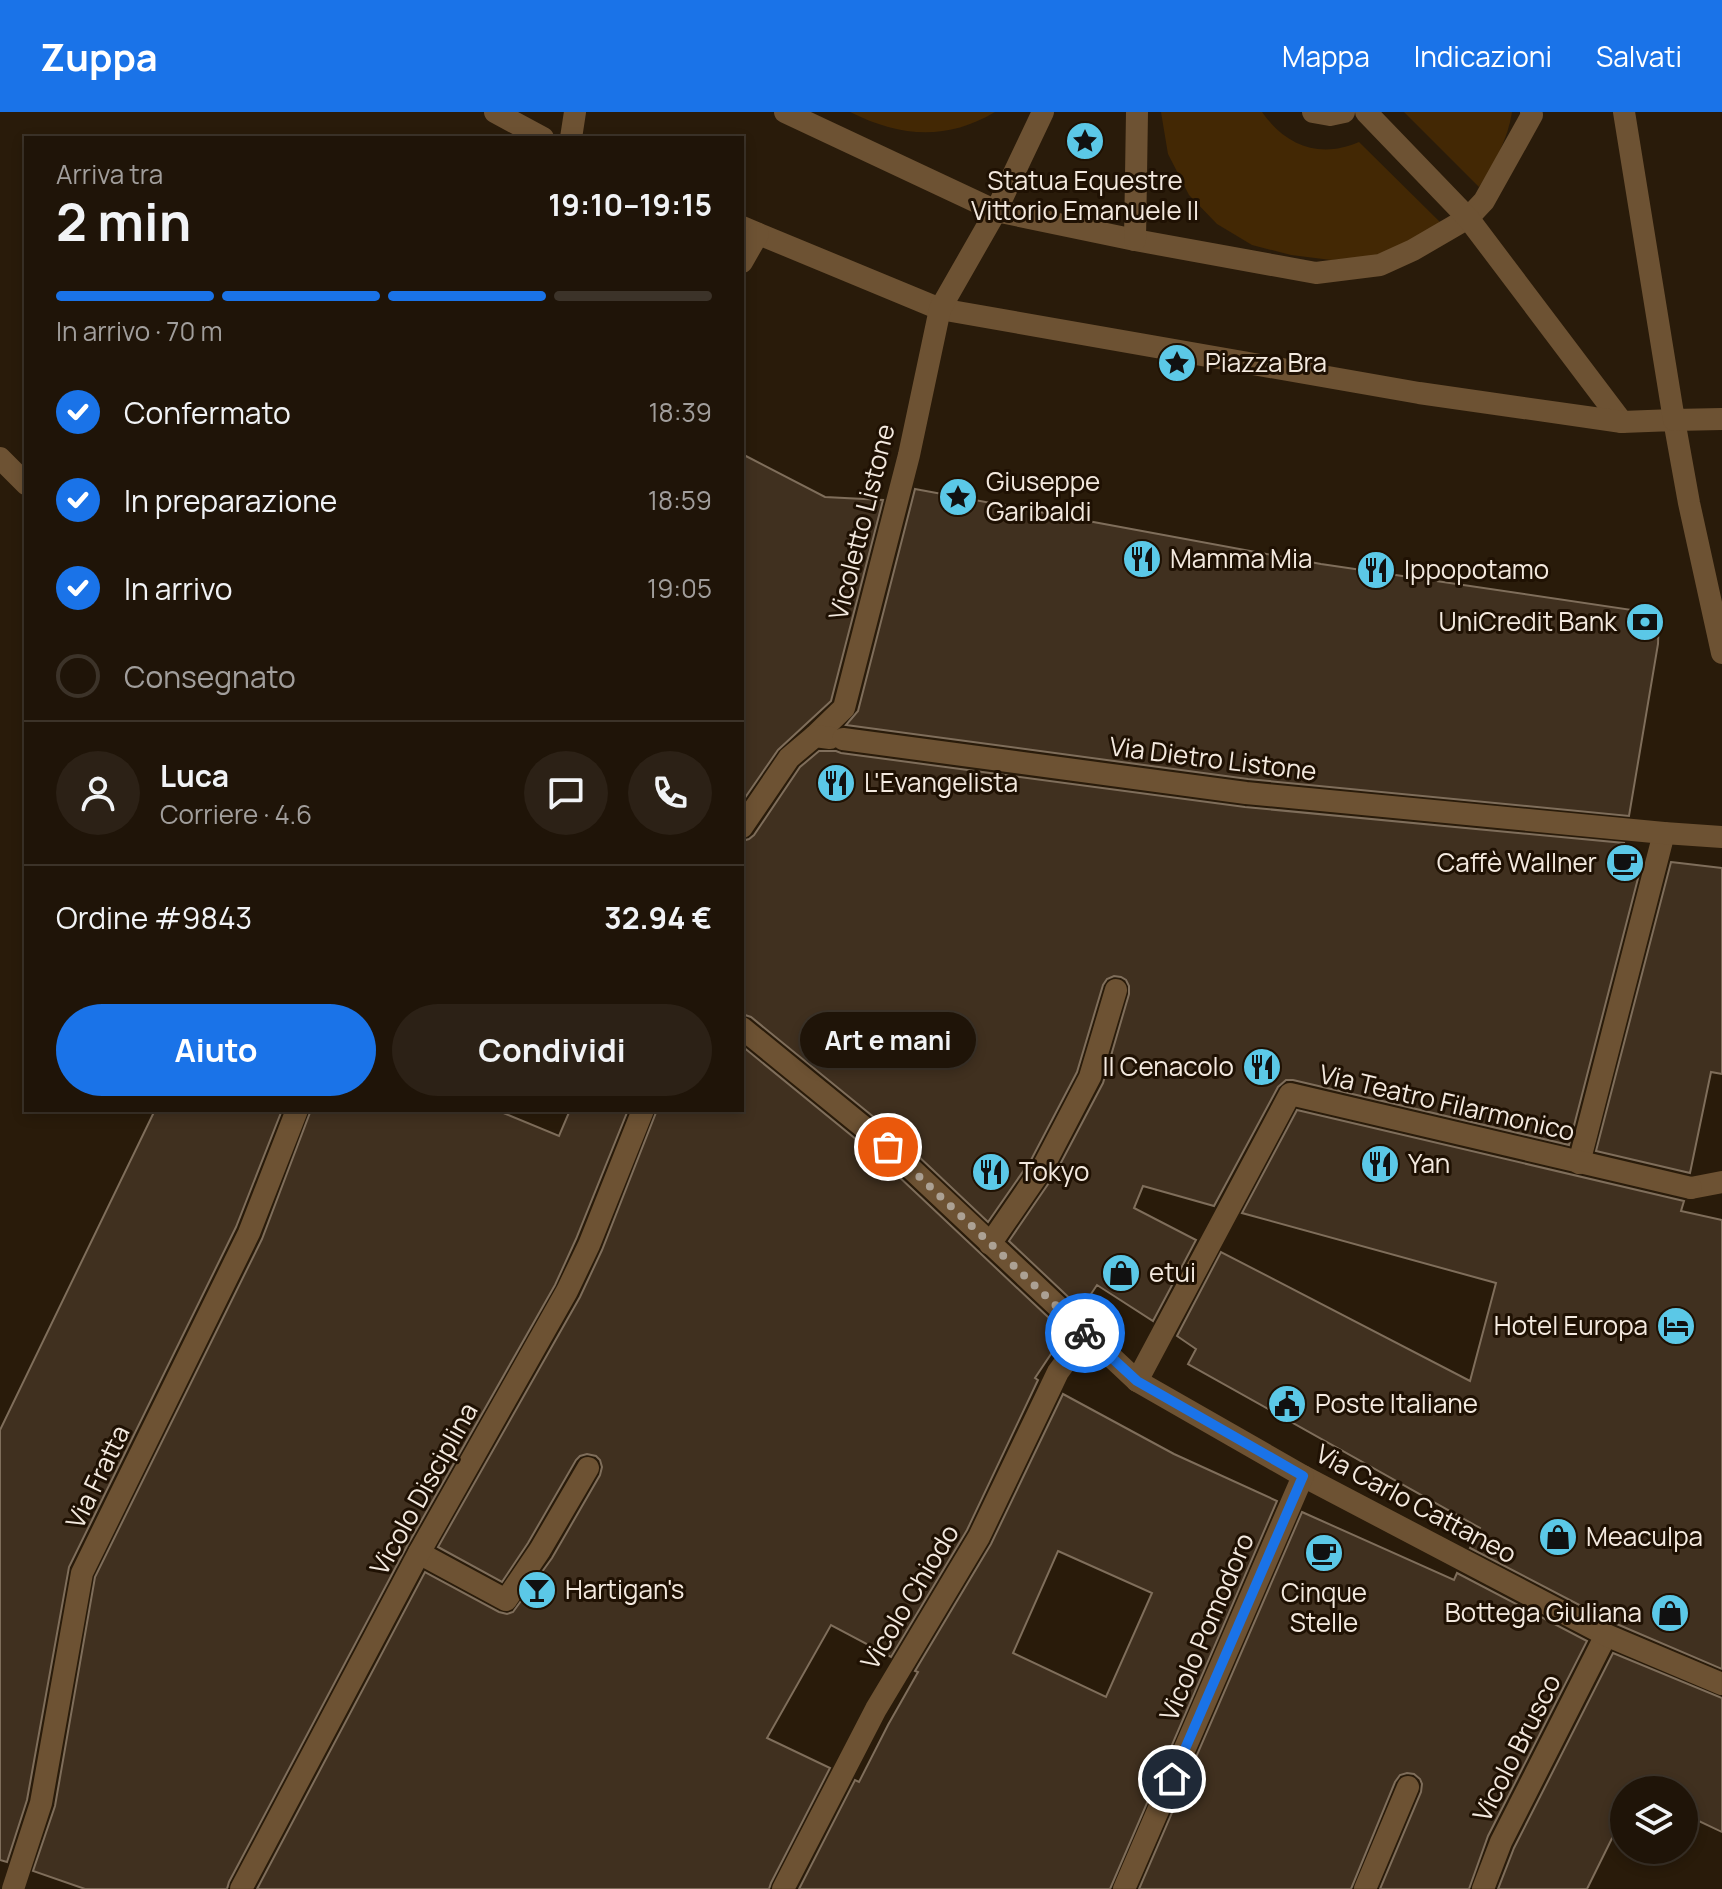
<!DOCTYPE html>
<html lang="it">
<head>
<meta charset="utf-8">
<style>
	body { margin:0; font-family:Manrope,sans-serif; background:#2c2116; color:#f1f3f6; height:100vh; display:flex; flex-direction:column; font-size:30px; white-space:nowrap }
	* { box-sizing:border-box; margin:0 }
	p { font-size:26px; color:#a19e9c }
	.icon { flex:none; width:44px; height:44px; fill:none; stroke:currentColor; stroke-width:2; stroke-linecap:round; stroke-linejoin:round }
	.map { position:relative; flex:1; overflow:hidden }
	.panel { position:absolute; left:24px; top:24px; width:720px; height:976px; display:flex; flex-direction:column; background:#1f1408; border-radius:0px; box-shadow:0 4px 12px #0003,0 0 0 2px #3c3329 }
	.panel>* { flex:none }
	.controls { position:absolute; left:1610px; top:1664px; display:grid; gap:16px }
	.controls a { display:grid; place-items:center; width:88px; height:88px; border-radius:50%; background:#1f1408; box-shadow:0 4px 12px #0003,0 0 0 2px #3c3329; font-size:40px }
	.pin { position:absolute; display:grid; place-items:center; width:68px; height:68px; color:#fff; margin:-34px; border:4px solid #fff; border-radius:50%; box-shadow:0 2px 8px #0007 }
	.courier { position:absolute; display:grid; place-items:center; width:80px; height:80px; margin:-40px; border:6px solid #1a73e8; border-radius:50%; background:#fff; color:#222; box-shadow:0 2px 10px #0007 }
	.bubble { position:absolute; height:56px; border-radius:28px; background:#1f1408; box-shadow:0 4px 12px #0003,0 0 0 2px #3c3329; font-size:26px; font-weight:700; line-height:56px; text-align:center }
	.summary em { font-style:normal; font-weight:700 }
	.summary div { display:flex; flex-direction:column-reverse }
	.summary { display:flex; align-items:center; justify-content:space-between; height:136px; padding:0 32px }
	h1 { font-size:52px; font-weight:700; line-height:60px }
	.bar { display:grid; grid-template-columns:repeat(4,1fr); gap:12px 8px; align-content:center; height:96px; padding:0 32px }
	.bar i { height:10px; border-radius:6px; background:#3c3329 }
	.bar .selected { background:#1a73e8 }
	.bar p { grid-column:span 4 }
	.line { display:flex; align-items:center; gap:20px; padding:0 32px; border-top:2px solid #3c3329 }
	.line div { flex:1 }
	.round { display:grid; place-items:center; flex:none; width:84px; height:84px; border-radius:42px; background:#2c2116 }
	ol { padding:0 32px; list-style:none }
	li { display:flex; align-items:center; gap:24px; height:88px }
	li p { margin-inline-start:auto }
	li .icon { padding:8px; border-radius:50%; background:#1a73e8; color:#fff; stroke-width:4 }
	li:last-child { color:#a19e9c }
	li i { width:44px; height:44px; border:4px solid #3c3329; border-radius:50% }
	.primary-button { display:flex; gap:16px; margin-top:auto; padding:16px 32px }
	.primary-button a { flex:1; height:92px; border-radius:48px; background:#1a73e8; color:#fff; font-size:32px; font-weight:700; line-height:92px; text-align:center }
	.primary-button a+a { background:#2c2116; color:#f1f3f6 }
	header { display:flex; align-items:center; gap:48px; box-sizing:border-box; height:112px; padding:0 40px; background:#1a73e8; color:#fff }
	header strong { font-size:38px }
	nav { display:flex; gap:44px; margin-inline-start:auto; font-size:28px }
	.map>svg:first-child { display:block }
</style>
</head>
<body>
<header>
<strong>Zuppa</strong>
<nav><a>Mappa</a><a>Indicazioni</a><a>Salvati</a></nav>
</header>
<div class="map">
<svg width="1722" height="1777" viewBox="0 0 1722 1777">
	<rect width="100%" height="100%" fill="#291b0a"/>
	<g fill="#432804">
		<path d="M850 0H995C946 29 900 25 850 0Z"/>
		<path d="M1161 0H1262C1286 34 1320 47 1359 30L1442 112 1410 131 1372 144 1331 148 1291 143 1252 133 1217 112 1189 83 1168 42Z"/>
		<path d="M1404 0H1512C1508 27 1494 52 1479 75Z"/>
	</g>
	<g fill="#40301f" stroke="#7f6e5b" stroke-width="2" fill-rule="evenodd">
		<path d="M742 342 825 385 883 388 831 589 778 638 742 690Z"/>
		<path d="M915 377 1321 452 1659 502 1658 532 1629 704 1248 667 846 613 858 599Z"/>
		<path d="M819 639H836L841 641 1245 695 1624 731 1622 744 1643 747 1569 1033 1293 968H1286L1278 975 1214 1094 1143 1074 1134 1096 1196 1128 1153 1209 1097 1173 1081 1197 1009 1129 1055 1062 1103 971 1129 882V874L1126 868 1121 865 1114 864 1107 867 1103 873 1077 960 1031 1048 988 1110 897 1024 751 905 742 902V729L749 727 754 723 800 655Z"/>
		<path d="M1671 750 1722 756V962L1711 960 1690 1061 1596 1039Z"/>
		<path d="M742 934 879 1046 1065 1221 1035 1266 1038 1268 967 1418 891 1545 831 1513 767 1626 830 1656 771 1771 769 1777H257L425 1460 499 1500 507 1502 513 1500 552 1446 600 1363 602 1355 600 1348 596 1344 587 1342 580 1344 576 1348 528 1431 502 1470 438 1435 580 1185 602 1138 657 998H742Z"/>
		<path d="M155 998H282L236 1115 69 1455 27 1688 7 1750 0 1748V1318Z"/>
		<path d="M311 998H496L559 1024 570 998H628L576 1127 555 1173 407 1434 229 1770 227 1777H85L33 1759 55 1694 95 1465 262 1127Z"/>
		<path d="M1297 998 1684 1089 1681 1099 1722 1108V1557L1612 1510 1470 1436 1480 1416 1188 1252 1196 1237 1177 1224 1221 1140 1470 1269 1496 1171 1242 1101Z"/>
		<path d="M1063 1282 1174 1342 1277 1389 1110 1777H799L855 1668 859 1670 888 1613 918 1560 915 1559 991 1432ZM1058 1439 1152 1481 1106 1585 1013 1541Z"/>
		<path d="M1302 1400 1454 1468 1457 1461 1587 1529 1488 1724 1469 1777H1380L1421 1680 1422 1672 1420 1667 1414 1662 1407 1661 1400 1663 1395 1670 1351 1777H1139Z"/>
		<path d="M1613 1541 1722 1586V1720L1684 1702V1678H1624V1702L1587 1777H1498L1514 1736Z"/>
	</g>
	<g fill="none" stroke-linecap="round" stroke-linejoin="round">
		<g stroke="#6d5233" stroke-width="22">
			<path d="M419 1441 506 1488 540 1438 588 1356"/>
			<path d="M1365 1777 1408 1675"/>
		</g>
		<g stroke="#6d5233" stroke-width="22">
			<path d="M495 0 543 26"/>
			<path d="M785 0 996 99 1135 128 1316 161 1380 153 1413 138 1468 106 1484 89 1532 3 1531 0"/>
			<path d="M1313 0 1330 3 1344 0"/>
			<path d="M1366 0 1468 106 1622 310"/>
			<path d="M571 26 575 0"/>
			<path d="M742 115 940 197 1419 281 1622 310 1674 308 1689 391 1722 541"/>
			<path d="M1135 128 1137 0"/>
			<path d="M742 150 758 122"/>
			<path d="M815 624 844 596 909 343 940 197 996 99 1043 0"/>
			<path d="M742 715 789 646 815 624 830 626"/>
			<path d="M1579 1051 1664 721"/>
			<path d="M1691 1076 1722 1070"/>
			<path d="M1483 1777 1501 1730 1606 1523"/>
		</g>
		<g stroke="#6d5233" stroke-width="22">
			<path d="M0 346 26 372"/>
			<path d="M843 627 1246 681 1664 721 1722 725"/>
			<path d="M742 916 888 1035 1137 1269 1303 1364 1606 1523 1722 1572"/>
			<path d="M990 1132 1043 1055 1090 965 1116 878"/>
			<path d="M1137 1269 1290 982 1691 1076"/>
			<path d="M13 1777 41 1691 82 1461 249 1121 297 998"/>
			<path d="M241 1777 419 1441 567 1179 589 1133 643 998"/>
			<path d="M783 1777 876 1597 979 1425 1058 1260 1086 1222"/>
			<path d="M1124 1777 1303 1364"/>
		</g>
		<path stroke="#6d5233" stroke-width="22" d="M1624 0 1674 308 1722 307"/>
	</g>
	<g fill="none" stroke-linecap="round" stroke-linejoin="round">
		<path stroke="#aca194" stroke-width="8" stroke-dasharray="0 14.4" d="M888 1035 1085 1221"/>
		<path stroke="#1a73e8" stroke-width="10" d="M1085 1221 1137 1269 1303 1364 1172 1667"/>
	</g>
	<defs>
		<g id="sight-disc" transform="scale(2)"><circle r="9.5" fill="#5bc8e7" stroke="#1f1103"/><path d="M0-6L1.8-2.2L6-1.7L2.9 1.2L3.7 5.4L0 3.3L-3.7 5.4L-2.9 1.2L-6-1.7L-1.8-2.2Z" fill="#111"/></g>
		<g id="restaurant-disc" transform="scale(2)"><circle r="9.5" fill="#5bc8e7" stroke="#1f1103"/><path d="M-5-6h1v4h1v-4h1v4h1v-4h1v5L-1.5 .5V6h-2V.5L-5-1ZM5-6V6H3V1.5H1.5Q1.5-4 5-6Z" fill="#111"/></g>
		<g id="bank-disc" transform="scale(2)"><circle r="9.5" fill="#5bc8e7" stroke="#1f1103"/><path d="M-6-4H6V4H-6ZM0-2.3a2.3 2.3 0 1 0 0 4.6a2.3 2.3 0 1 0 0-4.6Z" fill="#111"/></g>
		<g id="cafe-disc" transform="scale(2)"><circle r="9.5" fill="#5bc8e7" stroke="#1f1103"/><path d="M-5.5-4.5H6V0H3Q3 3.5 0 3.5H-2.5Q-5.5 3.5-5.5 0ZM3-3.2v2h1.7v-2ZM-6 4.5H4V6H-6Z" fill="#111"/></g>
		<g id="shop-disc" transform="scale(2)"><circle r="9.5" fill="#5bc8e7" stroke="#1f1103"/><path d="M-5-2.5h2.3a2.7 3.5 0 0 1 5.4 0H5L5.5 6h-11ZM-1.5-2.5h3a1.5 2.3 0 0 0-3 0Z" fill="#111"/></g>
		<g id="hotel-disc" transform="scale(2)"><circle r="9.5" fill="#5bc8e7" stroke="#1f1103"/><path d="M-6-4.5h1.5V1H6V5H4.5V3h-9V5H-6ZM-4 0a1.8 1.8 0 1 1 3.6 0ZM.5 0V-2.5h3Q6-2.5 6 0Z" fill="#111"/></g>
		<g id="civic-disc" transform="scale(2)"><circle r="9.5" fill="#5bc8e7" stroke="#1f1103"/><path d="M-.6-6.5H3V-4.5H.6V-3L4-1V1h2V6H-6V1h2V-1L-.6-3ZM-1.2 2.5V6h2.4V2.5Z" fill="#111"/></g>
		<g id="bar-disc" transform="scale(2)"><circle r="9.5" fill="#5bc8e7" stroke="#1f1103"/><path d="M-6-5H6L.8 .8V4.5H3.5V6h-7V4.5H-.8V.8Z" fill="#111"/></g>
	</defs>
	<g fill-rule="evenodd">
		<use href="#sight-disc" x="1085" y="29"/>
		<use href="#sight-disc" x="1177" y="251"/>
		<use href="#sight-disc" x="958" y="385"/>
		<use href="#restaurant-disc" x="1142" y="447"/>
		<use href="#restaurant-disc" x="1376" y="458"/>
		<use href="#bank-disc" x="1645" y="510"/>
		<use href="#restaurant-disc" x="836" y="671"/>
		<use href="#cafe-disc" x="1625" y="751"/>
		<use href="#restaurant-disc" x="1262" y="955"/>
		<use href="#restaurant-disc" x="1380" y="1052"/>
		<use href="#restaurant-disc" x="991" y="1060"/>
		<use href="#shop-disc" x="1121" y="1161"/>
		<use href="#hotel-disc" x="1676" y="1214"/>
		<use href="#civic-disc" x="1287" y="1292"/>
		<use href="#shop-disc" x="1558" y="1425"/>
		<use href="#cafe-disc" x="1324" y="1441"/>
		<use href="#bar-disc" x="537" y="1478"/>
		<use href="#shop-disc" x="1670" y="1501"/>
	</g>
	<g text-anchor="middle" stroke-width="6" stroke-linejoin="round" paint-order="stroke">
		<g font-size="26" fill="#f3e9df" stroke="#1f1103" text-anchor="start">
			<text x="1085" y="78" text-anchor="middle">Statua Equestre<tspan x="1085" dy="30">Vittorio Emanuele II</tspan></text>
			<text x="1205" y="260">Piazza Bra</text>
			<text x="986" y="379">Giuseppe<tspan x="986" dy="30">Garibaldi</tspan></text>
			<text x="1170" y="456">Mamma Mia</text>
			<text x="1404" y="467">Ippopotamo</text>
			<text x="1617" y="519" text-anchor="end">UniCredit Bank</text>
			<text x="864" y="680">L'Evangelista</text>
			<text x="1597" y="760" text-anchor="end">Caffè Wallner</text>
			<text x="1234" y="964" text-anchor="end">Il Cenacolo</text>
			<text x="1408" y="1061">Yan</text>
			<text x="1019" y="1069">Tokyo</text>
			<text x="1149" y="1170">etui</text>
			<text x="1648" y="1223" text-anchor="end">Hotel Europa</text>
			<text x="1315" y="1301">Poste Italiane</text>
			<text x="1586" y="1434">Meaculpa</text>
			<text x="565" y="1487">Hartigan's</text>
			<text x="1324" y="1490" text-anchor="middle">Cinque<tspan x="1324" dy="30">Stelle</tspan></text>
			<text x="1642" y="1510" text-anchor="end">Bottega Giuliana</text>
		</g>
		<g font-size="26" fill="#f3e9df" stroke="#1f1103">
			<text transform="translate(862 410) rotate(-76)" y="9">Vicoletto Listone</text>
			<text transform="translate(1213 647) rotate(7)" y="9">Via Dietro Listone</text>
			<text transform="translate(1447 991) rotate(13)" y="9">Via Teatro Filarmonico</text>
			<text transform="translate(98 1365) rotate(-64)" y="9">Via Fratta</text>
			<text transform="translate(424 1377) rotate(-61)" y="9">Vicolo Disciplina</text>
			<text transform="translate(1416 1392) rotate(28)" y="9">Via Carlo Cattaneo</text>
			<text transform="translate(910 1485) rotate(-59)" y="9">Vicolo Chiodo</text>
			<text transform="translate(1207 1515) rotate(-67)" y="9">Vicolo Pomodoro</text>
			<text transform="translate(1517 1636) rotate(-63)" y="9">Vicolo Brusco</text>
		</g>
	</g>
</svg>
<div class="controls">
<a><svg class="icon" aria-label="layers" viewBox="0 0 24 24"><path d="M12 4l9 5-9 5-9-5zM3 14l9 5 9-5"/></svg></a>
</div>
<div class="pin" style="left:888px;top:1035px;background:#ea580c"><svg class="icon" aria-label="bag" viewBox="0 0 24 24"><path d="M5 8h14l-1 12H6zM9 8a3 3 0 0 1 6 0"/></svg></div>
<div class="pin" style="left:1172px;top:1667px;background:#1f2937"><svg class="icon" aria-label="home" viewBox="0 0 24 24"><path d="M3 11l9-7 9 7M6 9v11h12V9"/></svg></div>
<div class="courier" style="left:1085px;top:1221px"><svg class="icon" aria-label="bike" viewBox="0 0 24 24"><circle cx="6" cy="16" r="4"/><circle cx="18" cy="16" r="4"/><path d="M6 16l4-8h5l3 8M10 8l3 8H6M13 5h3"/></svg></div>
<div class="bubble" style="left:800px;top:900px;width:176px">Art e mani</div>
<section class="panel">
<div class="summary"><div><h1>2 min</h1><p>Arriva tra</p></div><em>19:10–19:15</em></div>
<div class="bar"><i class="selected"></i><i class="selected"></i><i class="selected"></i><i></i><p>In arrivo · 70 m</p></div>
<ol>
<li><svg class="icon" aria-label="check" viewBox="0 0 24 24"><path d="M5 12l5 5 9-10"/></svg>Confermato<p>18:39</p></li>
<li><svg class="icon" aria-label="check" viewBox="0 0 24 24"><path d="M5 12l5 5 9-10"/></svg>In preparazione<p>18:59</p></li>
<li><svg class="icon" aria-label="check" viewBox="0 0 24 24"><path d="M5 12l5 5 9-10"/></svg>In arrivo<p>19:05</p></li>
<li><i></i>Consegnato</li>
</ol>
<div class="line" style="height:144px"><a class="round"><svg class="icon" aria-label="person" viewBox="0 0 24 24"><circle cx="12" cy="8" r="4"/><path d="M4 21q1-7 8-7t8 7"/></svg></a><div><b>Luca</b><p>Corriere · 4.6</p></div><a class="round"><svg class="icon" aria-label="chat" viewBox="0 0 24 24"><path d="M4 5h16v11H9l-5 4z"/></svg></a><a class="round"><svg class="icon" aria-label="phone" viewBox="0 0 24 24"><path d="M5 4h4l2 5-3 2q2 4 5 5l2-3 5 2v4C11 20 4 13 5 4z"/></svg></a></div>
<div class="line" style="height:104px"><div>Ordine #9843</div><b>32.94 €</b></div>
<div class="primary-button"><a>Aiuto</a><a>Condividi</a></div>
</section>
</div>
</body>
</html>
